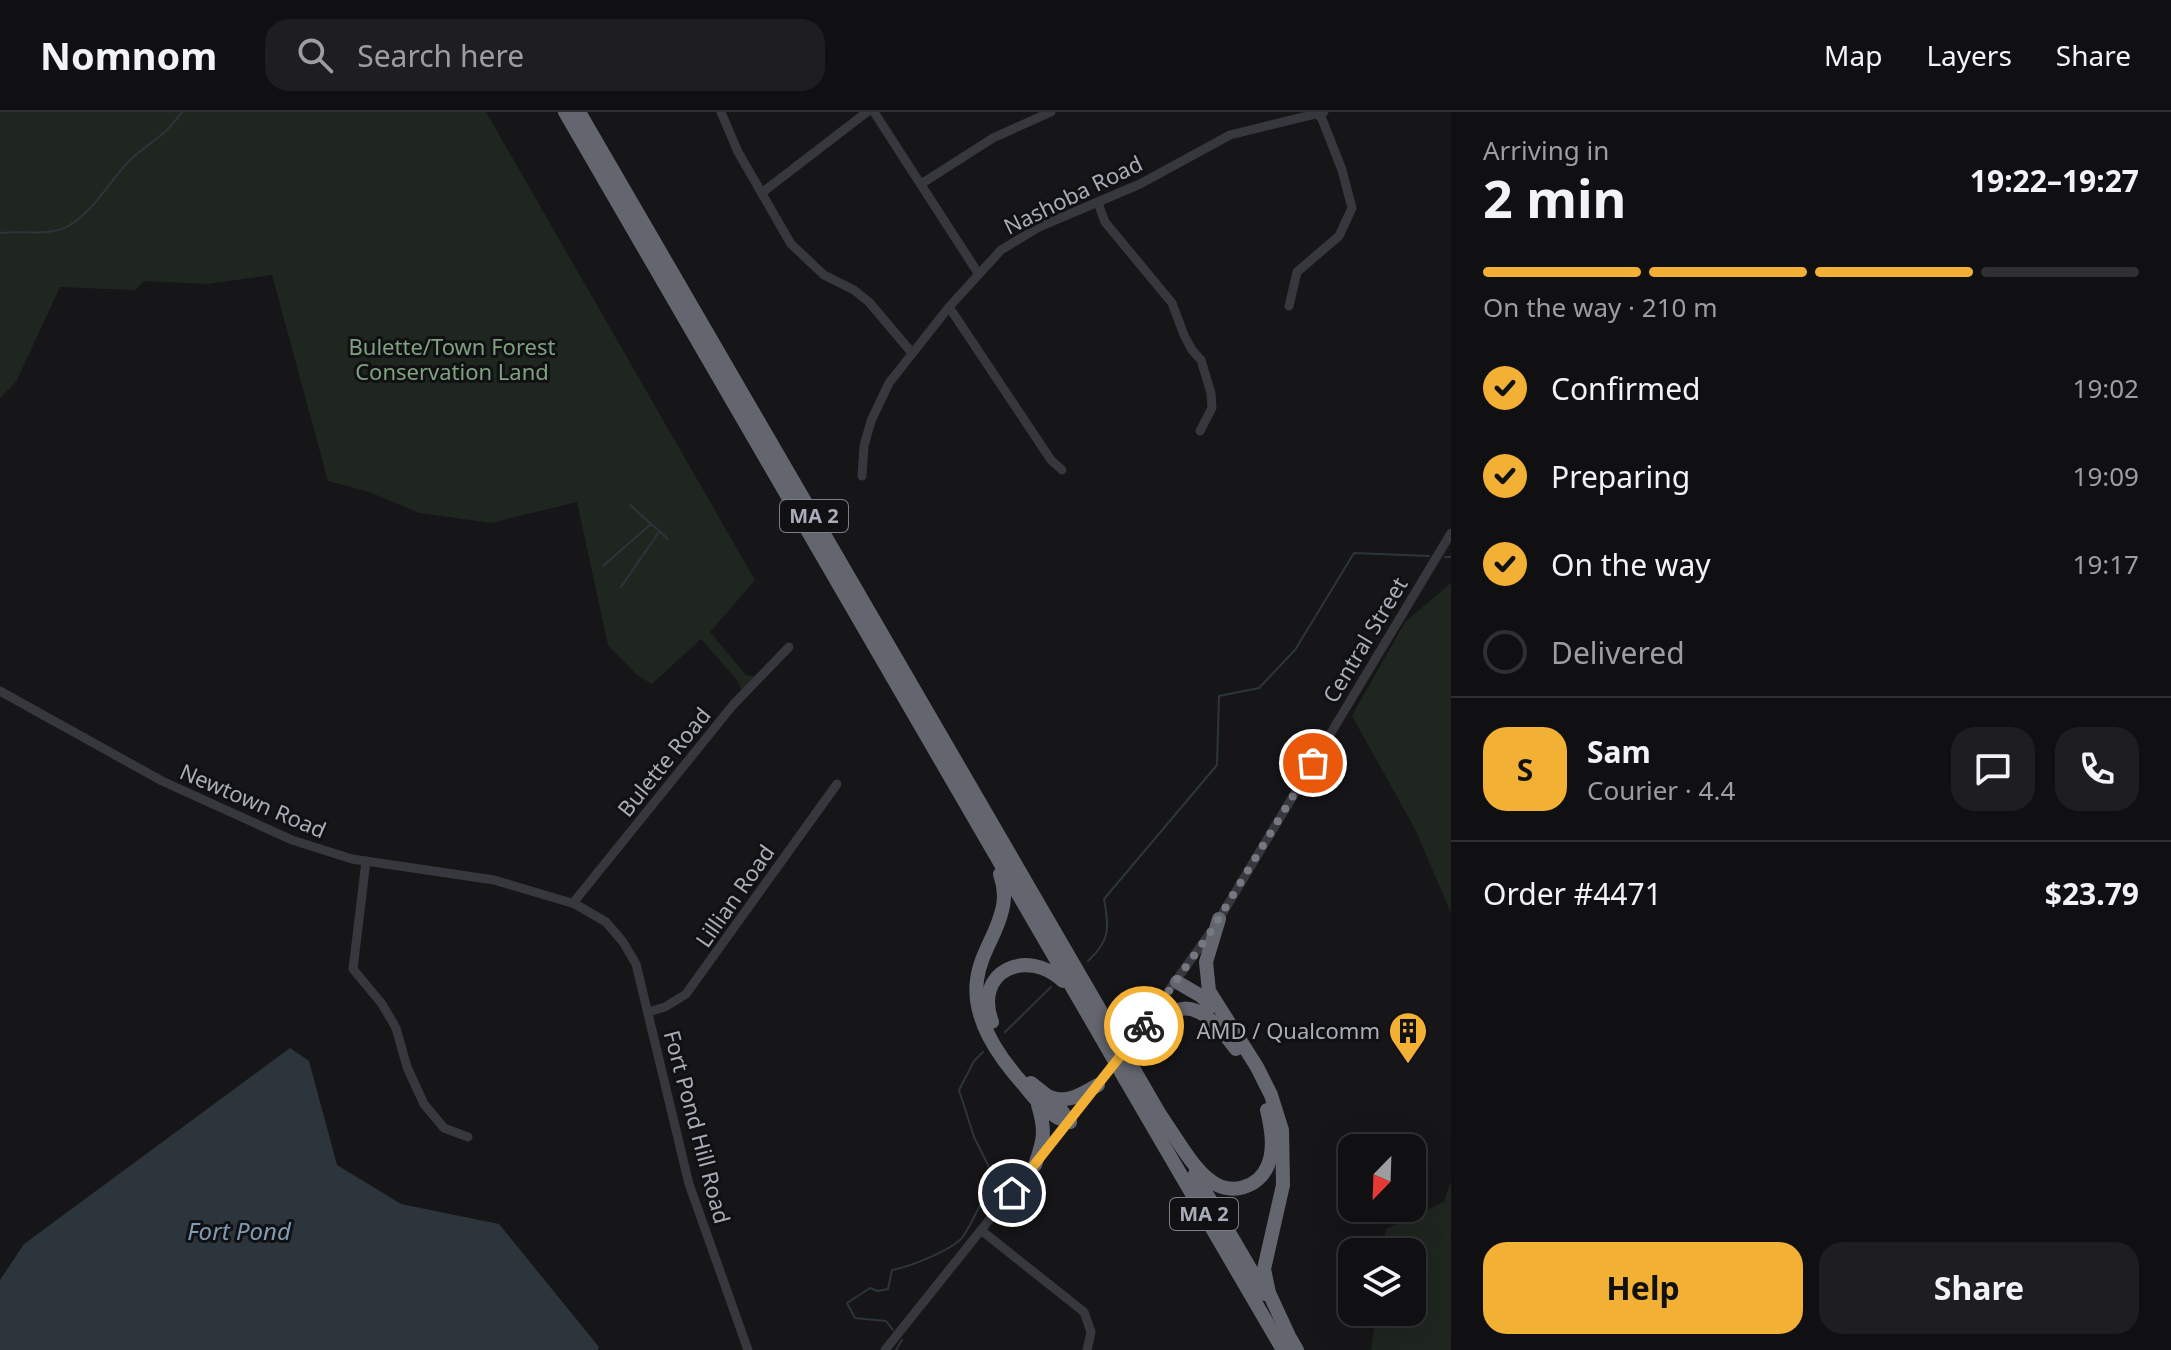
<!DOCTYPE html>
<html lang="en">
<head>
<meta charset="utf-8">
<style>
	body { margin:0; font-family:"Noto Sans",sans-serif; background:#1e1e20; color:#f1f3f6; height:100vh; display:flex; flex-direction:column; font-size:30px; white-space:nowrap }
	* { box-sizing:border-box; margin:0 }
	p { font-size:26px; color:#9c9d9f }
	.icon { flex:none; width:44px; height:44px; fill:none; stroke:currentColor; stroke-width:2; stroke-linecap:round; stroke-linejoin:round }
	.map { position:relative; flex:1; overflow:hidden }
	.side { display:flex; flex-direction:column; background:#101012; width:720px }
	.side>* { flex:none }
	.needle { width:52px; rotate:203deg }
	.fabs { position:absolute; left:1338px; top:1022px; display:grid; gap:16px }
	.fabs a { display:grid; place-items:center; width:88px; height:88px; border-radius:16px; background:#101012; box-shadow:0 8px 32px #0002,0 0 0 2px #303032; font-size:40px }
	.pin { position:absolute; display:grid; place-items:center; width:68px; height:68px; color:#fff; margin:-34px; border:4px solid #fff; border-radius:50%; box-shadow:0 2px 8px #0007 }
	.courier { position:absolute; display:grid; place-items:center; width:80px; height:80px; margin:-40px; border:6px solid #f2b134; border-radius:50%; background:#fff; color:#222; box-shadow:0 2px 10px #0007 }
	.summary em { font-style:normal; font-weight:700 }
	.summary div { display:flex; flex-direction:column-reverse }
	.summary { display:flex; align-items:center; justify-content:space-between; height:136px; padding:0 32px }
	h1 { font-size:52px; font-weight:700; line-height:60px }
	.bar { display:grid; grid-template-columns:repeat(4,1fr); gap:12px 8px; align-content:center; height:96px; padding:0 32px }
	.bar i { height:10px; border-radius:6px; background:#303032 }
	.bar .active { background:#f2b134 }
	.bar p { grid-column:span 4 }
	.line { display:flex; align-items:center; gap:20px; padding:0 32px; border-top:2px solid #303032 }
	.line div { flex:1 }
	.round { display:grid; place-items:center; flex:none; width:84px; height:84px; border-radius:24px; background:#1e1e20 }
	ol { padding:0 32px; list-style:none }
	li { display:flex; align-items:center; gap:24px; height:88px }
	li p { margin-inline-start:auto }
	li .icon { padding:8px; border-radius:50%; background:#f2b134; color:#111; stroke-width:4 }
	li:last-child { color:#9c9d9f }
	li i { width:44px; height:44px; border:4px solid #303032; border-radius:50% }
	.action { display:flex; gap:16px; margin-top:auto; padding:16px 32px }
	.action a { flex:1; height:92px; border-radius:24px; background:#f2b134; color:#111; font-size:32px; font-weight:700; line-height:92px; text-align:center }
	.action a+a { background:#1e1e20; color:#f1f3f6 }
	header { display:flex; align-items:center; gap:48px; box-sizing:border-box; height:112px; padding:0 40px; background:#101012; border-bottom:2px solid #303032 }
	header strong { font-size:38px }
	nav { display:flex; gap:44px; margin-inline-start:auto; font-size:28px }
	.search { width:560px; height:72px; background:#1e1e20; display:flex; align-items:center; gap:20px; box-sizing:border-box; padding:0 28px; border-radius:24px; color:#9c9d9f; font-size:30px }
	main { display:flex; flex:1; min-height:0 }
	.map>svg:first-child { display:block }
</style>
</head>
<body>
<header>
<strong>Nomnom</strong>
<div class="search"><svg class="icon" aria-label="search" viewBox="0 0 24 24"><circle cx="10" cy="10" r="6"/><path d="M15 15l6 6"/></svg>Search here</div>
<nav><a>Map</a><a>Layers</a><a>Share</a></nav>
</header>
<main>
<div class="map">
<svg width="1451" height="1238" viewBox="0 0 1451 1238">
	<rect width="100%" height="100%" fill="#161618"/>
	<g fill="#1e261f">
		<path d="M0 0H486L755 468 710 520 746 563 756 565 742 579 738 569 701 527 652 572 637 563 608 533 577 390 491 411 420 401 369 380 328 369 272 163 207 172 144 169 135 178 60 175 16 270 0 286Z"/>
		<path d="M1451 471V801L1415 717 1352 604 1405 510Z"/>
		<path d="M1451 1069V1238H1371L1376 1200H1412V1140H1383L1386 1117 1444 1090Z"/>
	</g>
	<path fill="#2c353c" d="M290 936 309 949 337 1053 401 1092 499 1112 599 1235 598 1238H0V1168L24 1132Z"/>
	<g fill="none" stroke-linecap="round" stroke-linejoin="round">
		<g stroke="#2c353c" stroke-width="2">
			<path d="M0 121C21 118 49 125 68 114 95 99 110 67 132 46 153 28 165 24 182 0"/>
			<path d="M630 393 668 427"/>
			<path d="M1445 445H1451"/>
			<path d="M603 454 651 412"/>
			<path d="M621 475 659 420"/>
			<path d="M1088 849C1111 828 1109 815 1104 787L1217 653 1219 584 1259 576 1295 538 1354 441 1429 444"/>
			<path d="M1005 920 1051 875"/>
			<path d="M893 1218 886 1209 855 1206 847 1191 870 1176 878 1179 888 1177 892 1158C909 1155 956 1137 964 1123 976 1104 981 1087 996 1069L974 1025 959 978 974 949 983 940"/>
			<path d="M896 1238 902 1228"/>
		</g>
		<g stroke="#37383d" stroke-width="9">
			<path d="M721 0 738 40 791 132 824 163 854 178 869 190 912 241"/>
			<path d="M874 0 978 161"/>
			<path d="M921 72 993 26 1051 0"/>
			<path d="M763 80 867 0"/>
			<path d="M1098 91 1105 110 1172 191 1184 223 1192 238 1201 248 1211 281 1212 296 1200 319"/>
			<path d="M1289 194 1297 160 1339 124 1352 96 1342 58 1322 7 1316 0"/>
			<path d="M949 195 1051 348 1062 358"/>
			<path d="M862 364 864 334 871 309 889 271 949 195 1001 138 1039 115 1140 72 1230 23 1324 0"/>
			<path d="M0 579 162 669 292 728 352 747 494 768 575 792 606 810 623 830 636 852 689 1072 748 1238"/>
			<path d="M366 749 353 857 382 892 396 916 407 955 424 992 444 1016 468 1025"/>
			<path d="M573 791 733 593 789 535"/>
			<path d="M1218 809 1451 421"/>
			<path d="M648 900 665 895 686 882 837 672"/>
			<path d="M1144 913 1210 821"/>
			<path d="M982 1119 1084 1200 1091 1220 1087 1238"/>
			<path d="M885 1238 1118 947"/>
		</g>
		<g stroke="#63666e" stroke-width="14">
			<path d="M565 0 1105 932"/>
			<path d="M579 0 1114 922"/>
			<path d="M1000 762C1008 784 1003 800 994 821 987 836 979 851 977 868 972 907 998 944 1023 972 1035 987 1049 1006 1070 1010"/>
			<path d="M1219 807 1206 850 1209 879 1257 955 1271 983 1282 1018 1283 1073 1264 1157 1269 1181 1288 1222"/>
			<path d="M1177 870 1201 884 1212 894"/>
			<path d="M992 910C973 859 1027 835 1063 869"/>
			<path d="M1129 932C1177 889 1193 879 1236 937"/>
			<path d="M1133 956 1162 1006"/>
			<path d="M1125 967 1283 1238"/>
			<path d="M1031 971 1055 990 1070 1010"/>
			<path d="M1050 985C1069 992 1081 982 1098 973"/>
			<path d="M1158 1000C1173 1020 1191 1055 1211 1069 1230 1084 1259 1076 1268 1053 1275 1036 1271 1015 1267 998"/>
			<path d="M1035 1053C1044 1028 1046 1019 1038 993"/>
			<path d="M1195 1062 1265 1182"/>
			<path d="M1283 1214 1297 1238"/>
		</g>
		<g stroke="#63666e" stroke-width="14">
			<path d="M1114 922 1133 956"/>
			<path d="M1105 932 1125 967"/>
		</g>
	</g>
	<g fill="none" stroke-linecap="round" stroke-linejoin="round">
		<path stroke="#757880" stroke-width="8" stroke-dasharray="0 14.4" d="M1144 914 1210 821 1313 651"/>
		<path stroke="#f2b134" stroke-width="10" d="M1012 1081 1144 914"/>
	</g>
	<defs>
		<g id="building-pin" transform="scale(2)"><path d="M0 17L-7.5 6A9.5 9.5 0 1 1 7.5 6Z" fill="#f2b134" stroke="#111113"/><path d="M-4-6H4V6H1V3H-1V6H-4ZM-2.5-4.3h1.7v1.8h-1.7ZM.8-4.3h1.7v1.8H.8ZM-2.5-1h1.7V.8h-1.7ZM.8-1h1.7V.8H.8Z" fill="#111"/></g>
	</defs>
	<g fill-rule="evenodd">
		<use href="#building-pin" x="1408" y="919"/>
	</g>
	<g text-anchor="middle" stroke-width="6" stroke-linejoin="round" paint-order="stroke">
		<g fill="#111113" stroke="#7b7e86" stroke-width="2">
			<rect x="780" y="388" width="68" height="32" rx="6"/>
			<rect x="1170" y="1086" width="68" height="32" rx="6"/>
		</g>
		<g font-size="20" font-weight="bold" fill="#a8adb8">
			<text x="814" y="411">MA 2</text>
			<text x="1204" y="1109">MA 2</text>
		</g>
		<g font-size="22" fill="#a8adb8" stroke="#111113">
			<text transform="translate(1073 83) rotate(-26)" y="8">Nashoba Road</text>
			<text transform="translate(1365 528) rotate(-59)" y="8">Central Street</text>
			<text transform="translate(664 650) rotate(-51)" y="8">Bulette Road</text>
			<text transform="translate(253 689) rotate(23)" y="8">Newtown Road</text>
			<text transform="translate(735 784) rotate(-55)" y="8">Lillian Road</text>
			<text transform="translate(697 1015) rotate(75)" y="8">Fort Pond Hill Road</text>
		</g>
		<g font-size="22" fill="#7fa381" stroke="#111113">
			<text x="452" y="243">Bulette/Town Forest<tspan x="452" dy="25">Conservation Land</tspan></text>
		</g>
		<g font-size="22" fill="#a8adb8" stroke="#111113" text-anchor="end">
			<text x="1380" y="927">AMD / Qualcomm</text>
		</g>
		<g font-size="24" font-style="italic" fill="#7f9bb3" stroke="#111113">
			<text x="239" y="1128">Fort Pond</text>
		</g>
	</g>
</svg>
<div class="fabs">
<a><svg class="needle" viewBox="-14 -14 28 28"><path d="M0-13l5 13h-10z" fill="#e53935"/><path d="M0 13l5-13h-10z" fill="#9c9d9f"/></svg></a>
<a><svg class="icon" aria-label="layers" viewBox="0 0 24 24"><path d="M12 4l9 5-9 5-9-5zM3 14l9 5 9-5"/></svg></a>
</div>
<div class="pin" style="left:1313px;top:651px;background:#ea580c"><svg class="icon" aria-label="bag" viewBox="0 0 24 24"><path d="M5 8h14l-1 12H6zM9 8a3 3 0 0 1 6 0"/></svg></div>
<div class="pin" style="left:1012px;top:1081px;background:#1f2937"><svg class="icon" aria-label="home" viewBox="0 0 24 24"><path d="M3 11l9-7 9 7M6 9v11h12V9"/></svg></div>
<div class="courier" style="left:1144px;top:914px"><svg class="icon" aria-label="bike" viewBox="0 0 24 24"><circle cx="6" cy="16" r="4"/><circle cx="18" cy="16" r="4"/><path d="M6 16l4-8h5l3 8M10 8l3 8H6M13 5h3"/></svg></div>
</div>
<section class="side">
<div class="summary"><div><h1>2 min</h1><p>Arriving in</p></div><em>19:22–19:27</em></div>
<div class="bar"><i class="active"></i><i class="active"></i><i class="active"></i><i></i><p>On the way · 210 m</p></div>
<ol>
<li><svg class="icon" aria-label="check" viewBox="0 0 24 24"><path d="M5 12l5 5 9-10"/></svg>Confirmed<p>19:02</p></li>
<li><svg class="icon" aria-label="check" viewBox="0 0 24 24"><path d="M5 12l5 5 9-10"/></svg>Preparing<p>19:09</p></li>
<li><svg class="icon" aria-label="check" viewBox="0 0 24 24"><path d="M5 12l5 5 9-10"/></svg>On the way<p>19:17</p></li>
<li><i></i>Delivered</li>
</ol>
<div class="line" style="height:144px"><b class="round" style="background:#f2b134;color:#111">S</b><div><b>Sam</b><p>Courier · 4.4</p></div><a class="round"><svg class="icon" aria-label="chat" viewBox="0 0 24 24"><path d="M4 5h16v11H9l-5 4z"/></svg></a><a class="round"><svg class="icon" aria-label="phone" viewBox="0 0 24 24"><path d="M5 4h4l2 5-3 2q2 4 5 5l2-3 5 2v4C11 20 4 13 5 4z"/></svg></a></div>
<div class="line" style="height:104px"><div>Order #4471</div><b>$23.79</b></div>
<div class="action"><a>Help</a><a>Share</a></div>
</section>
</main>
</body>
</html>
